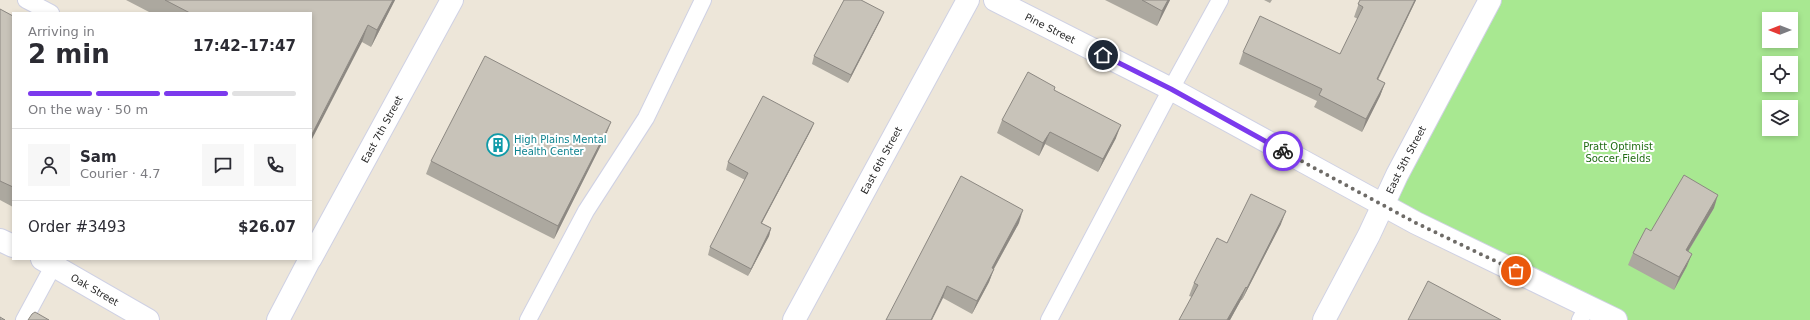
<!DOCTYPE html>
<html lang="en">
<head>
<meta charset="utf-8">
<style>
	body { margin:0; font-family:"DejaVu Sans",sans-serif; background:#f7f7f7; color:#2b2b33; height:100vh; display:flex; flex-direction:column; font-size:15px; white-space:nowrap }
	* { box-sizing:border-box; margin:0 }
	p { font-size:13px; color:#7c7c81 }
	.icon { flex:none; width:22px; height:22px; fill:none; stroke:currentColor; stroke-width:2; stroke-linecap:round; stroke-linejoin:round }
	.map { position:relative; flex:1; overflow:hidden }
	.sheet { position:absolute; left:12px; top:12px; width:300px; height:248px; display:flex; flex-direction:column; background:#fff; border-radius:0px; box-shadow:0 2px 6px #0003 }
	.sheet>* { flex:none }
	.needle { width:26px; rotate:270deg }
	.fabs { position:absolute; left:1762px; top:12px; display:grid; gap:8px }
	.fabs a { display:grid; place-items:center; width:36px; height:36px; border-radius:0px; background:#fff; box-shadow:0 2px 6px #0003; font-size:20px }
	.pin { position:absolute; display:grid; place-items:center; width:34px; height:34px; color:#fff; margin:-17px; border:2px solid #fff; border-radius:50%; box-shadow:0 1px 4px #0007 }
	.courier { position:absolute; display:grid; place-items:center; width:40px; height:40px; margin:-20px; border:3px solid #7c3aed; border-radius:50%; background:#fff; color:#222; box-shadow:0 1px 5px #0007 }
	.head em { font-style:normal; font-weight:800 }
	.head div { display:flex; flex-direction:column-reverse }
	.head { display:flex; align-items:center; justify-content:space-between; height:68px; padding:0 16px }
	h1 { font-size:26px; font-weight:800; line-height:30px }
	.bar { display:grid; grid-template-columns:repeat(4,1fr); gap:6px 4px; align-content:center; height:48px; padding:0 16px }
	.bar i { height:5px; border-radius:3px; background:#e1e1e2 }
	.bar .selected { background:#7c3aed }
	.bar p { grid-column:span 4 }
	.line { display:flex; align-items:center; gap:10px; padding:0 16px; border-top:1px solid #e1e1e2 }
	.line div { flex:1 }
	.round { display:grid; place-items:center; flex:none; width:42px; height:42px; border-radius:0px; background:#f7f7f7 }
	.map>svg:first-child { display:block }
</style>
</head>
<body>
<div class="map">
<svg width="1810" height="320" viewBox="0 0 1810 320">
	<rect width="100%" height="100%" fill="#ede6d9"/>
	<path fill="#a8e891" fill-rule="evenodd" d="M1490 0H1810V320H1624L1382 205ZM1769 19H1791V41H1769ZM1769 63H1791V85H1769ZM1769 107H1791V129H1769Z"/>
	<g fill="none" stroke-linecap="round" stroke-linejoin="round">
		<g stroke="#cfd1e4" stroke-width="18">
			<g id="service">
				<path d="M26 0 51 13"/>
				<path d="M24 320 57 259"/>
				<path d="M528 320 586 211 646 118 703 0"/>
				<path d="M1049 320 1171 89 1220 0"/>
				<path d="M1580 320 1588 305"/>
			</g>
		</g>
		<g stroke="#cfd1e4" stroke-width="24">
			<g id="minor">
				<path id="s1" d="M995 0 1171 89 1416 223 1616 320"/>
				<path d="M0 240 13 246"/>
				<path id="s2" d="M311 258 452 0"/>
				<path id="s3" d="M42 259 148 320"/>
				<path d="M278 320 310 259"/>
				<path id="s4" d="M794 320 968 0"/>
				<path id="s5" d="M1324 320 1369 235 1397 175 1490 0"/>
			</g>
		</g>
		<use href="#service" stroke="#fff" stroke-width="16"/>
		<use href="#minor" stroke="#fff" stroke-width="22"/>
	</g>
	<g fill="#aca89f">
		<path d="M126 0H395L371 47 362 42 311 13H151Z"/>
		<path d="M1105 0H1170L1157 26Z"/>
		<path d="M1264 0H1272L1270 3Z"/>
		<path d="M1360 0H1416L1378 80 1385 83 1380 96 1362 132 1314 107 1317 101 1239 64 1243 52 1340 54 1358 19 1354 17Z"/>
		<path d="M0 9 13 16V207L0 200Z"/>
		<path d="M881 19 848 83 812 64 814 56Z"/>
		<path d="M1054 90 1116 138 1098 172 1045 144 1039 156 997 133 1002 120Z"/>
		<path d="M814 123 811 130 762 223 771 228 769 236 748 276 708 255 710 247 745 180 726 170 728 162Z"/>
		<path d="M606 135 554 239 426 174 431 161Z"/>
		<path d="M1714 208 1688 252 1687 266 1674 290 1628 265 1633 253 1651 231Z"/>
		<path d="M1019 223 994 269 989 282 972 314 943 298 886 320Z"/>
		<path d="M1281 224 1242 300H1241L1230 320H1179L1192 297 1189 296 1194 283 1227 243Z"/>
	</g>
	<g fill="#8c8882">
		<path d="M393 0H395L371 47 377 30Z"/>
		<path d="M1168 0H1170L1157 26 1162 11Z"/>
		<path d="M1415 0H1416L1372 91 1377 79Z"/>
		<path d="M884 12 881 19 848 83 851 75Z"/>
		<path d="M368 25 362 42 311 141V136Z"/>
		<path d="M1385 83 1380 96 1362 132 1366 119Z"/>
		<path d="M611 122 606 135 554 239 558 226Z"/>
		<path d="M814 123 811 130 758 230 761 223Z"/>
		<path d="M1121 125 1116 138 1098 172 1103 159Z"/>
		<path d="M1050 132 1045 144 1039 156 1043 143Z"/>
		<path d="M1718 195 1714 208 1681 263 1686 250Z"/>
		<path d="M1023 210 1019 223 987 281 992 268Z"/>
		<path d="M1286 211 1281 224 1242 300 1247 288Z"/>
		<path d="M771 228 769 236 748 276 751 269Z"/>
		<path d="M1692 254 1687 266 1674 290 1679 277Z"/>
		<path d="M994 269 989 282 972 314 977 301Z"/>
		<path d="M947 286 943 298 932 320H931Z"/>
		<path d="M1246 287 1241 300 1230 320H1227Z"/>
	</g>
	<g fill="#c8c3b9" stroke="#8c8882">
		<path d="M165 0H393L377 30 368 25 311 136V13H190Z"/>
		<path d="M844 0H861L884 12 851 75 814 56Z"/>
		<path d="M1142 0H1168L1162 11Z"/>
		<path d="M1360 0H1415L1377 79 1385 83 1366 119 1319 95 1322 89 1243 52 1260 16 1340 54 1363 7 1358 4Z"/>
		<path d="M0 9 13 16V187L0 181Z"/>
		<path d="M485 56 611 122 558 226 431 161Z"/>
		<path d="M1028 72 1055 87 1054 90 1121 125 1103 159 1050 132 1043 143 1002 120Z"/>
		<path d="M763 96 814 123 761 223 771 228 751 269 710 247 748 173 728 162Z"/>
		<path d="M1684 175 1718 195 1686 250 1692 254 1679 277 1633 253 1646 228 1651 231Z"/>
		<path d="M961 176 1023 210 992 268 994 269 977 301 947 286 931 320H886Z"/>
		<path d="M1251 194 1286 211 1247 288 1246 287 1227 320H1179L1198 285 1194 283 1217 238 1227 243Z"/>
		<path d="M1428 281 1501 320H1408Z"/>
		<path d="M35 312 49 320H28L32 314Z"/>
		<path d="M0 317 5 320H0Z"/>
	</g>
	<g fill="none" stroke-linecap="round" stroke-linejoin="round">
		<path stroke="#6e6b67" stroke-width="4" stroke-dasharray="0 7.2" d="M1283 151 1416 223 1516 271"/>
		<path stroke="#7c3aed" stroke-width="5" d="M1103 55 1171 89 1283 151"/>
	</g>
	<defs>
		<g id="building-ring" transform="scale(1.15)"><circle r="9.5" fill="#fff" stroke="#0f9aa8" stroke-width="1.5"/><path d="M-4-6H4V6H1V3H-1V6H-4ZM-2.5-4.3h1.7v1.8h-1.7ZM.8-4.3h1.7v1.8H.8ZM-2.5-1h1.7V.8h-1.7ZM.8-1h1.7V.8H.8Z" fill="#0f9aa8"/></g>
	</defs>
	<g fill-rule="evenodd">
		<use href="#building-ring" x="498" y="145"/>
	</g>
	<g text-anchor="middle" stroke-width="4" stroke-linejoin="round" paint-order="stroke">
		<g font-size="10" fill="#292929" stroke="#fff">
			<text dy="4" stroke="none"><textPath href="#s1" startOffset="62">Pine Street</textPath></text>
			<text dy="4" stroke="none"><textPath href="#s2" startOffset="147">East 7th Street</textPath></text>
			<text dy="4" stroke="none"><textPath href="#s5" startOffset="180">East 5th Street</textPath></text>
			<text dy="4" stroke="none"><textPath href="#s4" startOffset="182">East 6th Street</textPath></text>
			<text dy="4" stroke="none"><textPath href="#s3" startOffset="61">Oak Street</textPath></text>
		</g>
		<g font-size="10" fill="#0d838f" stroke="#fff" text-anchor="start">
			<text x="514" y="143">High Plains Mental<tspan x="514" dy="12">Health Center</tspan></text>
		</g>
		<g font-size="10" fill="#206c13" stroke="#fff">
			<text x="1618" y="150">Pratt Optimist<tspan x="1618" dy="12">Soccer Fields</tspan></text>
		</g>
	</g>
</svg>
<div class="fabs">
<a><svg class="needle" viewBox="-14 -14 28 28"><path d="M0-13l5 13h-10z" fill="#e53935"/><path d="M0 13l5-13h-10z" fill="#7c7c81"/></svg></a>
<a><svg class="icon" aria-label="locate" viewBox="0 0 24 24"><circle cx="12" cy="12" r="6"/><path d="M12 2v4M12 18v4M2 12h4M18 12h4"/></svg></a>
<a><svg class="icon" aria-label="layers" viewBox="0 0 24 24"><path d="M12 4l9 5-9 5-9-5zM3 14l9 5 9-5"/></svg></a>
</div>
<div class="pin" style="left:1516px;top:271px;background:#ea580c"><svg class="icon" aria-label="bag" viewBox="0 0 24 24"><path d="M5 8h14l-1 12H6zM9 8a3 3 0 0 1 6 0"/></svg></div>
<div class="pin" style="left:1103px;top:55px;background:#1f2937"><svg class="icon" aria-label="home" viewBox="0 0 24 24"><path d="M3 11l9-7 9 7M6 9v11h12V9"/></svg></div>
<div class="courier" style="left:1283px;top:151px"><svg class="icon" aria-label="bike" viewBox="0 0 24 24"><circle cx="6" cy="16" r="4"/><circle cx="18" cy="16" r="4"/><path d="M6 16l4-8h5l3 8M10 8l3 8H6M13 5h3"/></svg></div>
<section class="sheet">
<div class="head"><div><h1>2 min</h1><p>Arriving in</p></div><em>17:42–17:47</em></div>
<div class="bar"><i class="selected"></i><i class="selected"></i><i class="selected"></i><i></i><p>On the way · 50 m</p></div>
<div class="line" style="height:72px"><a class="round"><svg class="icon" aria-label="person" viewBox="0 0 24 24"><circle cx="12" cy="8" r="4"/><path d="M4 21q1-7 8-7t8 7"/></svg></a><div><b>Sam</b><p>Courier · 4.7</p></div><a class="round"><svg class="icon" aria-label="chat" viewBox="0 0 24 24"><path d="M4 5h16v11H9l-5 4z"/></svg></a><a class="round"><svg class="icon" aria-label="phone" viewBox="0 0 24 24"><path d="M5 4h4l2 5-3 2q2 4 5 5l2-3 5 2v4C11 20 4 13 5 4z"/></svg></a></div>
<div class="line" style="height:52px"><div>Order #3493</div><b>$26.07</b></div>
</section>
</div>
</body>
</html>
